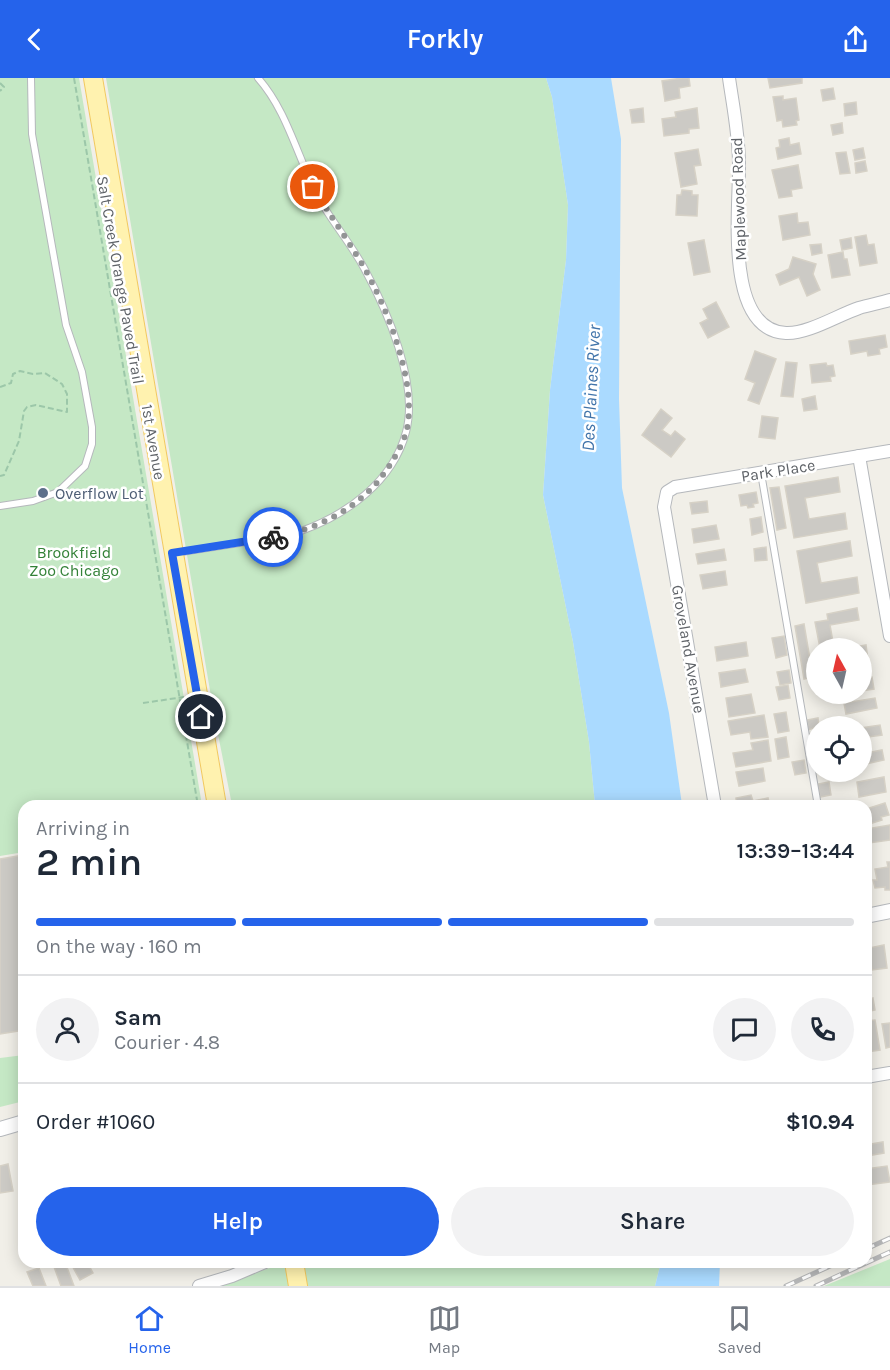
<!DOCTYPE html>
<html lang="en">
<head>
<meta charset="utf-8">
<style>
	body { margin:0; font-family:Karla,sans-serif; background:#f2f2f3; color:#1f2937; height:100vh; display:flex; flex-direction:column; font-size:22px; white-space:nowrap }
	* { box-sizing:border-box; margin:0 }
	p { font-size:20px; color:#747a83 }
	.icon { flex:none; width:33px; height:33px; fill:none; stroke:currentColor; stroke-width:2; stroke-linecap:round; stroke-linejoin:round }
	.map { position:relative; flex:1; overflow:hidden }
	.drawer { position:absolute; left:18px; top:722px; width:854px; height:468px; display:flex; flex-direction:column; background:#fff; border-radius:18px; box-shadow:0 3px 15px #0003 }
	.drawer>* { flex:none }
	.needle { width:39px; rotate:352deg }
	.fabs { position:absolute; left:806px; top:560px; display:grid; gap:12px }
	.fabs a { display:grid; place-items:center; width:66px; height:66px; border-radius:50%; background:#fff; box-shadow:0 3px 15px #0003; font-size:30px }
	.pin { position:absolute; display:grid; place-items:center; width:51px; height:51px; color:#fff; margin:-26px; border:3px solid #fff; border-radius:50%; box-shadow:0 2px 6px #0007 }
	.courier { position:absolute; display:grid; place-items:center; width:60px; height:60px; margin:-30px; border:4px solid #2563eb; border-radius:50%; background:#fff; color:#222; box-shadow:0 2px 8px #0007 }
	.headline em { font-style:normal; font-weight:600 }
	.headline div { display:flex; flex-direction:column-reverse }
	.headline { display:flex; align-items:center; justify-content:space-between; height:102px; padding:0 18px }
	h1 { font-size:39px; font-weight:600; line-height:45px }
	.bar { display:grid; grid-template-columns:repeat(4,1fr); gap:9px 6px; align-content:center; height:72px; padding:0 18px }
	.bar i { height:8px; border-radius:4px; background:#e0e1e3 }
	.bar .current { background:#2563eb }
	.bar p { grid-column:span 4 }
	.line { display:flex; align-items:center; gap:15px; padding:0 18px; border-top:2px solid #e0e1e3 }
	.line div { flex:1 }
	.round { display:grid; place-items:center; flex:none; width:63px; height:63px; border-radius:32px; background:#f2f2f3 }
	.primary-button { display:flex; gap:12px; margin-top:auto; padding:12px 18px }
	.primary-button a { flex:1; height:69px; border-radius:36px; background:#2563eb; color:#fff; font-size:24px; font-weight:600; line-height:69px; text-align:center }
	.primary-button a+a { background:#f2f2f3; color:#1f2937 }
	header { display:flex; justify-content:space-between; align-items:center; height:78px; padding:0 18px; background:#2563eb; color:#fff; font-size:27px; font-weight:600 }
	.menu { display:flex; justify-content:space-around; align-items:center; height:84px; border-top:2px solid #e0e1e3; background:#fff; font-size:16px; color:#747a83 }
	.menu a { display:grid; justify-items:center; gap:3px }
	.menu .current { color:#2563eb }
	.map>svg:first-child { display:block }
</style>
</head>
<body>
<header><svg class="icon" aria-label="back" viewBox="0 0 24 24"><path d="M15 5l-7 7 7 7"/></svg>Forkly<svg class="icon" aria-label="share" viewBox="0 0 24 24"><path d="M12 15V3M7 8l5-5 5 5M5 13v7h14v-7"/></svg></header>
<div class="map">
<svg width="890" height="1208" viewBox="0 0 890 1208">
	<rect width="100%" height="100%" fill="#f1efe8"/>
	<g fill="#c5e8c5">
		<path d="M0 0H79L202 727 24 728V774L0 778Z"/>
		<path d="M106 0H546L552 19 568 127 566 182 550 312 543 417 573 564 589 664 595 727H232L214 636Z"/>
		<path d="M24 977V1023L0 1029V980Z"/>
		<path d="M890 1181V1208H824Z"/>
		<path d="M288 1184H661L655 1208H214Z"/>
	</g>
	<g fill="#aadaff">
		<path d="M546 0H611L621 61 619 321 622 410 669 635 682 727H595L589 664 573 564 543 417 550 312 566 182 568 127 552 19Z"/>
		<path d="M661 1184H720L719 1208H655Z"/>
	</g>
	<g fill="#cccac5" stroke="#d6d1c6" stroke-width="1.5">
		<path d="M682 0H689L690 8 679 10 680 20 665 23 662 3Z"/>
		<path d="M768 0H802V5L770 10Z"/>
		<path d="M833 10 835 21 823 23 821 12Z"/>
		<path d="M783 18V22L796 20 799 42 796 43 797 47 783 49 782 42 777 43 773 19Z"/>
		<path d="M856 24 857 36 845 38 844 26Z"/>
		<path d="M643 30 644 44 632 45 630 32Z"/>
		<path d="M697 30 699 50 689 51V55L664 58 662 41 676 39 675 34Z"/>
		<path d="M842 45 843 55 833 57 831 47Z"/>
		<path d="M789 60 790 67 799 65 801 76 778 81 776 70 780 69 779 62Z"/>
		<path d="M863 70 865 80 855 82 853 72Z"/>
		<path d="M698 71 701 87 694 88 697 106 681 109 675 75Z"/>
		<path d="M846 74 850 95 840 96 836 75Z"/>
		<path d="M865 83 867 93 856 95 855 85Z"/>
		<path d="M798 87 802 110 791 112 792 118 779 120 772 92Z"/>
		<path d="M682 112 692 113V117H698L697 138 676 137 677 117H681Z"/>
		<path d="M797 135 798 145 808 144 810 157 783 162 779 138Z"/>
		<path d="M866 157 868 167 874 166 877 185 860 188 855 159Z"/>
		<path d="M851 160 852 170 842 172 840 162Z"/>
		<path d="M704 162 710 194 694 197 688 165Z"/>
		<path d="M821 166 822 175 812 177 810 167Z"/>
		<path d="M843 174 844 181H847L850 197 832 200 828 177Z"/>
		<path d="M793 179 816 186 813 196 820 212 807 218 799 199 780 207 776 197 789 191Z"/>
		<path d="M716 224 729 249 708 260 700 245 708 241 703 231Z"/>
		<path d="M885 257 887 269 879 271 880 276 868 278 867 273 851 276 849 263Z"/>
		<path d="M755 273 776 281 759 326 748 322 755 305 745 301Z"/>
		<path d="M786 284 797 285 793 319 781 318Z"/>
		<path d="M826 285 827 288 833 287 835 298 830 299 831 303 812 305 810 287Z"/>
		<path d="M815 318 817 331 804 333 802 321Z"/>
		<path d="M661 331 672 340 662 352 671 358 675 353 685 361 671 379 642 357Z"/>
		<path d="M762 338 778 340 775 361 759 359Z"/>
		<path d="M838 399 840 414 805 420 809 441 845 435 847 451 794 460 785 408Z"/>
		<path d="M779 409 786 450 777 452 770 410Z"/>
		<path d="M756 414 758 425 753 426 754 429 748 430 747 427 741 428 739 417Z"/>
		<path d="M707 423 708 434 692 436 690 425Z"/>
		<path d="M761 439 763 454 752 457 750 441Z"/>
		<path d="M716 447 719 461 694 465 692 451Z"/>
		<path d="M850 463 852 478 817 485 821 505 857 499 859 515 806 525 797 473Z"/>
		<path d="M766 469 767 482 755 483 754 471Z"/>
		<path d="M724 471 726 482 698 486 696 476Z"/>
		<path d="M725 493 727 507 703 511 700 497Z"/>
		<path d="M857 530 859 542 830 547 834 570H820L815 544 828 542 827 536Z"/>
		<path d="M804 546 813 599 804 601 795 548Z"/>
		<path d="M784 558 787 577 776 580 772 560Z"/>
		<path d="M746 564 748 578 717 583 715 569Z"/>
		<path d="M866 567 868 582 861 583V570H850Z"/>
		<path d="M745 591 748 604 721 609 719 595Z"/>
		<path d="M789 592 791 605 780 607 777 594Z"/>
		<path d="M872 599 874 611 861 613V601Z"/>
		<path d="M788 607 790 620 779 622 776 609Z"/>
		<path d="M751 616 755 635 729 639 726 620Z"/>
		<path d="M875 620 877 630 846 636 844 625Z"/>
		<path d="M786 634 789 653 778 655 774 636Z"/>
		<path d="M764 637 768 659 751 661 750 654 731 657 728 643Z"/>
		<path d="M818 640 819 648 808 652 807 642Z"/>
		<path d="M880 647 882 657 861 660V650Z"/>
		<path d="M816 655V675H813L810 656Z"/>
		<path d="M786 659 789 679 778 681 775 661Z"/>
		<path d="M768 662 771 683 736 689 733 675 753 672 751 665Z"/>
		<path d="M882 672 884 682 861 687V676Z"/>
		<path d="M804 682 806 695 795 697 792 684Z"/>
		<path d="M763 690 765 703 739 708 736 694Z"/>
		<path d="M884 699 886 714 859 719 857 704Z"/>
		<path d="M829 704 831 717 820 719 818 706Z"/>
		<path d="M751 717 753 723 768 720 770 728H737L736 720Z"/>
		<path d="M885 725 889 737 881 739 882 742 866 747V731Z"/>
		<path d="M890 747V762L869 765 866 751Z"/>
		<path d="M24 777V952L0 956V781Z"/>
		<path d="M887 784H890V812H885V809L875 810 873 802H877L875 791 888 789Z"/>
		<path d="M884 867 887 890 872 892 869 870Z"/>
		<path d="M873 920 875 932 866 934V922Z"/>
		<path d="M875 942 880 972 867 974 866 943Z"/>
		<path d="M890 945V969L886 970 882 946Z"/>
		<path d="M883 1064 884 1075 866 1078V1067Z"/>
		<path d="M8 1086 13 1113 0 1115V1088Z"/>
		<path d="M887 1088 890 1104 867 1107 866 1091Z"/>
		<path d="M60 1184H65L74 1208H61L53 1186Z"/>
		<path d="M70 1184H87L93 1195 80 1202Z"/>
		<path d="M39 1190 46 1208H33L27 1194Z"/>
	</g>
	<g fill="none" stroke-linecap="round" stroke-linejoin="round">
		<g stroke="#b5b8bc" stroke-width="8">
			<g id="service">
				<path d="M761 395 818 728"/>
				<path d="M0 428 33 423 58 414 85 388 92 366V349L82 294 66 247 32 56 31 0"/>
				<path d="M175 475C201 471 226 467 252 463 268 460 285 459 301 453 346 437 393 404 406 354 419 305 387 232 364 190 352 168 337 150 324 129 299 88 290 36 258 0"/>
			</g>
		</g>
		<g stroke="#b5b8bc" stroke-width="14">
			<g id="minor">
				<path d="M729 0C733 28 739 57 739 86 740 127 723 252 786 255 808 256 838 237 859 230 869 227 880 225 890 222"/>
				<path d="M859 378 890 558"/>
				<path d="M715 728 664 429 667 414 675 409 890 373"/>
				<path d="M866 999 890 995"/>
				<path d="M199 1208 232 1198 265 1184"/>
			</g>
		</g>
		<g stroke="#b5b8bc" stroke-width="16">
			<g id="tertiary">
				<path d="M866 838 890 833"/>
				<path d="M0 1051 24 1044"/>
			</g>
		</g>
		<g stroke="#f2c960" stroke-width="20">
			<g id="primary">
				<path d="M93 0 217 728"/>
				<path d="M294 1184 298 1208"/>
			</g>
		</g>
		<g stroke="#9cc7a9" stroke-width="2" stroke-dasharray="6 3" stroke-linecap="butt">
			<path d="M74 0 198 728"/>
			<path d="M0 5 4 9 0 13"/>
			<path d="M0 309 11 305 13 296 20 293 33 296 45 295 62 306 67 316V334L36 327 27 329 24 333 19 363 4 397 0 398"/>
			<path d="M143 625 184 619"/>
		</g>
		<use href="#service" stroke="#fff" stroke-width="6"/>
		<use href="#minor" stroke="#fff" stroke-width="12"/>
		<use href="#tertiary" stroke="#fff" stroke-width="14"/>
		<use href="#primary" stroke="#fff2af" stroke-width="18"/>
		<g stroke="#b6b7b8" stroke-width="5">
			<g id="rail">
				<path d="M866 1171 890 1160"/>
				<path d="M786 1208 839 1184"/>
				<path d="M816 1208 890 1174"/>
			</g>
		</g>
		<use href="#rail" stroke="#fff" stroke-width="3" stroke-dasharray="9" stroke-linecap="butt"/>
	</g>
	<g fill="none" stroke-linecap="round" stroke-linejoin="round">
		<path stroke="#929495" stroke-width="6" stroke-dasharray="0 10.8" d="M273 459C312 453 349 435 376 406 388 391 400 373 406 355 419 307 386 227 362 186 346 159 328 135 313 109"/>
		<path stroke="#2563eb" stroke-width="8" d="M201 639 172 475 273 459"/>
	</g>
	<circle fill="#5c6f8a" stroke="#fff" stroke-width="2" cx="43" cy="415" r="6"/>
	<g text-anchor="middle" stroke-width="5" stroke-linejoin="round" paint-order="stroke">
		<g font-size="16" fill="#5f6368" stroke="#fff">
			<text transform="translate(738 121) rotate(-92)" y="6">Maplewood Road</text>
			<text transform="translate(121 202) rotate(80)" y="6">Salt Creek Orange Paved Trail</text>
			<text transform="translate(154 364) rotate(80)" y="6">1st Avenue</text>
			<text transform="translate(778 392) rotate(-9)" y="6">Park Place</text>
			<text transform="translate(689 571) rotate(80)" y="6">Groveland Avenue</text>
		</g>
		<g font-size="16" fill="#4e5e75" stroke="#fff" text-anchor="start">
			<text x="55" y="421">Overflow Lot</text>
		</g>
		<g font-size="16" fill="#348238" stroke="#fff">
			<text x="74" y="480">Brookfield<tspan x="74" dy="18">Zoo Chicago</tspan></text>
		</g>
		<g font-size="18" font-style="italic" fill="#4174aa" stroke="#fff">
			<text transform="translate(591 310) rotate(-87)" y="6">Des Plaines River</text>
		</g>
	</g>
</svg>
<div class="fabs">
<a><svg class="needle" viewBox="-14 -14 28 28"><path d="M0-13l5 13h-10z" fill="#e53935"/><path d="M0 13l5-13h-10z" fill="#747a83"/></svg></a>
<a><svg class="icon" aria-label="locate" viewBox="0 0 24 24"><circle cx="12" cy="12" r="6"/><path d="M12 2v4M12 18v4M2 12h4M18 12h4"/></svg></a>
</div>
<div class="pin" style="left:313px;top:109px;background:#ea580c"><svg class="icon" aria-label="bag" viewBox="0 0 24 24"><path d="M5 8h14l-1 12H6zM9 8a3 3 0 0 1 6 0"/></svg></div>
<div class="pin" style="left:201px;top:639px;background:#1f2937"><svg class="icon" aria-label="home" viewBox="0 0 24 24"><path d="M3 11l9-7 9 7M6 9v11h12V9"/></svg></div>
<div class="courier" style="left:273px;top:459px"><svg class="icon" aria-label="bike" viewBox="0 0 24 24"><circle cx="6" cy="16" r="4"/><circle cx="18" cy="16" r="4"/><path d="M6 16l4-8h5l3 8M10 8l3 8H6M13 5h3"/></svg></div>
<section class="drawer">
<div class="headline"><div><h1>2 min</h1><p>Arriving in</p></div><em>13:39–13:44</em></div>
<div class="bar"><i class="current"></i><i class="current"></i><i class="current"></i><i></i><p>On the way · 160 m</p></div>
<div class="line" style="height:108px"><a class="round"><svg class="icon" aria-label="person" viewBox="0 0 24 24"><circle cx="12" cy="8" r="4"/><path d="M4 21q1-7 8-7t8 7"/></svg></a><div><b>Sam</b><p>Courier · 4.8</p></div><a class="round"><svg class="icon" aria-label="chat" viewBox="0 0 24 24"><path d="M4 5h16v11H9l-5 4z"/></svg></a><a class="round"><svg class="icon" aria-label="phone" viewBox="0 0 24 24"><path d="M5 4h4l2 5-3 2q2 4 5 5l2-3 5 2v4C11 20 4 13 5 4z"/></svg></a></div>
<div class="line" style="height:78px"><div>Order #1060</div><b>$10.94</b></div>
<div class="primary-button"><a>Help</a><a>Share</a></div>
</section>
</div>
<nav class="menu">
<a class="current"><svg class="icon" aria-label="home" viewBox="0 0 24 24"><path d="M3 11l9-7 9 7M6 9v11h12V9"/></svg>Home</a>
<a><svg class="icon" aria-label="map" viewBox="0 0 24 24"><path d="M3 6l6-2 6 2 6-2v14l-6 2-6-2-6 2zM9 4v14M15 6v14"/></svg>Map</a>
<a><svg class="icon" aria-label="saved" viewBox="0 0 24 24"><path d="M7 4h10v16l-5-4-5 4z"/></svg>Saved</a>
</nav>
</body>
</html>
